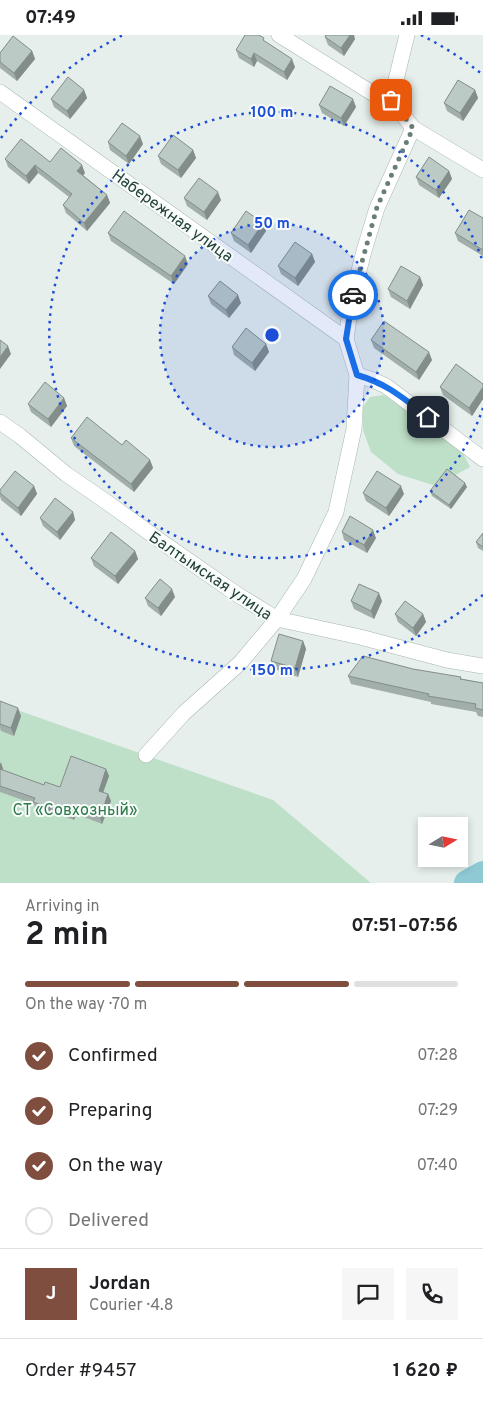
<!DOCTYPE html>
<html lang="en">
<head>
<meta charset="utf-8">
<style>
	body { margin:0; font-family:Overpass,sans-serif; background:#f6f6f6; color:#202124; height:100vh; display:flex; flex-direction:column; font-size:19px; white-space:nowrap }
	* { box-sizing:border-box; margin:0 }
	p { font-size:16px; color:#757577 }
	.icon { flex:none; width:28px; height:28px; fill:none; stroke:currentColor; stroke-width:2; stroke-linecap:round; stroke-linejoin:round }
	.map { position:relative; height:848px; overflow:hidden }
	.panel { display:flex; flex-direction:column; background:#fff; flex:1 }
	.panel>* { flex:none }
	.needle { width:32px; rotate:80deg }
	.buttons { position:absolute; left:418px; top:782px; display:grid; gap:10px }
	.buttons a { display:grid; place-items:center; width:50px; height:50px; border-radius:0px; background:#fff; box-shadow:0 2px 8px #0003; font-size:25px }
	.pin { position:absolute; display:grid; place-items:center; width:42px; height:42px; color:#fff; margin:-21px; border-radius:10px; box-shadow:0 2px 8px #0006 }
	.courier { position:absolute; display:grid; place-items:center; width:50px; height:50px; margin:-25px; border:4px solid #1a73e8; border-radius:50%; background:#fff; color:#222; box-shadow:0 1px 6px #0007 }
	.head em { font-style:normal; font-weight:700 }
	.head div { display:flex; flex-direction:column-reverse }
	.head { display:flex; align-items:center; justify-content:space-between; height:85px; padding:0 25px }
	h1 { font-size:32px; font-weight:700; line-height:38px }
	.bar { display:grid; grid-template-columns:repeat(4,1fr); gap:8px 5px; align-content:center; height:60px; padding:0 25px }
	.bar i { height:6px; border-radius:4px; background:#e0e0e0 }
	.bar .selected { background:#7f4e3f }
	.bar p { grid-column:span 4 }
	.line { display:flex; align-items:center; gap:12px; padding:0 25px; border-top:1px solid #e0e0e0 }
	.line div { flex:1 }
	.round { display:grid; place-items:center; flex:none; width:52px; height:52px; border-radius:0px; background:#f6f6f6 }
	ol { padding:0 25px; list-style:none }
	li { display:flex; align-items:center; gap:15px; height:55px }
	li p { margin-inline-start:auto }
	li .icon { padding:5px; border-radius:50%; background:#7f4e3f; color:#fff; stroke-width:4 }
	li:last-child { color:#757577 }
	li i { width:28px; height:28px; border:2px solid #e0e0e0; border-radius:50% }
	.status { display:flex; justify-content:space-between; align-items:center; height:35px; padding:0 25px; background:#fff; direction:ltr }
	.status svg { height:14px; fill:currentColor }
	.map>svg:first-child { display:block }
</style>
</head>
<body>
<div class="status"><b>07:49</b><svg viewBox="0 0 49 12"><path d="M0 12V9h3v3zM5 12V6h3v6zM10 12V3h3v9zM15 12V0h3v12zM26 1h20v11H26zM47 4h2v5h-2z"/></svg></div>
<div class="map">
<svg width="483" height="848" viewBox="0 0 483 848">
	<rect width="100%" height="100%" fill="#e6efeb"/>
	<g fill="#bfe0c8">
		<path d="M383 360 404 370 461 414 470 432 436 451 398 439 371 417 363 395V372L370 362Z"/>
		<path d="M0 669 273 765 371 848H0Z"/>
	</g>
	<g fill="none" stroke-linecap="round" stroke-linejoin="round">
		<path stroke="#8ec9d4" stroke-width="26" d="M467 848 483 839"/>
		<g stroke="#a8b8b2" stroke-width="16">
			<g id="minor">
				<path d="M279 0 372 58 391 65 413 93 483 135"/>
				<path d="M0 57 346 304"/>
				<path d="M391 65 407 0"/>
				<path d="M357 340 373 345 386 351 483 424"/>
				<path d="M0 387 20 401 66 439 108 468 162 507 235 558 277 584 360 602 447 625 483 631"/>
				<path d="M146 720 184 678 240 628 277 584 304 544 336 477 354 394 357 340 346 304 352 263 364 216 377 173 413 93"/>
			</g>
		</g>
		<use href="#minor" stroke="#fff" stroke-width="15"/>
	</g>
	<g fill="#a1aea9">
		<path d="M325 2 355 4 344 21 328 10Z"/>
		<path d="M265 6 295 32 287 45 257 26 254 32 239 23 236 15Z"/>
		<path d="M32 16 35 24 17 46 0 33V18Z"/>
		<path d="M84 55 87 63 70 84 54 72 51 64Z"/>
		<path d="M475 55 478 63 463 86 447 76 444 68Z"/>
		<path d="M319 70 356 72 344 91 322 78Z"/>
		<path d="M108 107 143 109 129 129 110 115Z"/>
		<path d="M193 115 196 123 181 143 161 129 158 121Z"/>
		<path d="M5 124 50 127 85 138 83 140 107 160 110 168 87 196 66 178 63 170 69 162 38 138 29 149 8 132Z"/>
		<path d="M449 136 452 144 439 163 419 150 416 142Z"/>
		<path d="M184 163 221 165 207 185 187 171Z"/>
		<path d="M483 183V221L458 206 455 198Z"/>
		<path d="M263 188 266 196 251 218 234 206 231 198Z"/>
		<path d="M108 198 188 229 174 249 111 206Z"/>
		<path d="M312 219 315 227 298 251 281 239 278 231Z"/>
		<path d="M420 242 423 250 410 274 391 262 388 254Z"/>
		<path d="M208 261 241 268 229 283 211 269Z"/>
		<path d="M371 305 432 325 419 345 374 313Z"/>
		<path d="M266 309 269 317 255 336 234 320 232 312Z"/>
		<path d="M483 349V364L472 381 443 360 440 352Z"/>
		<path d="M64 363 67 371 51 392 31 377 28 369Z"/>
		<path d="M71 403 122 410 150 425 153 433 134 457 74 411Z"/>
		<path d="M34 451 37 459 21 481 1 465 0 461V455Z"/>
		<path d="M467 452 451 474 432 461 430 456Z"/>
		<path d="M363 458 404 459 389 481 366 466Z"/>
		<path d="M73 477 75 485 60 505 43 491 40 483Z"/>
		<path d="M342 497 376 503 367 518 344 505Z"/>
		<path d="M483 498V516L478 513 476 507Z"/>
		<path d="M135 516 138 524 118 549 94 531 91 523Z"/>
		<path d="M175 562 161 581 148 571 145 563Z"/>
		<path d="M351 566H382L374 584 354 574Z"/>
		<path d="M395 579H423L426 587 416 601 398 587Z"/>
		<path d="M303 606 306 614 298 642 274 634 271 626Z"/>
		<path d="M413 634 483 648V682L478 681 476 677 431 669V667L351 649 348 641Z"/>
		<path d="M0 666 21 681 14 701 1 696 0 693Z"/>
		<path d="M0 727 3 734V735L44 750 60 752 106 734 109 741 103 758 108 759 111 766 102 789 76 779 74 785 52 777 51 780 36 774 34 769 0 757Z"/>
	</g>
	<g fill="#838d89">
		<path d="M350 0H354L355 4 344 21 341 13Z"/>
		<path d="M32 16 35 24 17 46 14 38Z"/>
		<path d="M254 18 257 26 254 32 251 24Z"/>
		<path d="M292 24 295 32 287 45 284 37Z"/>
		<path d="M84 55 87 63 70 84 67 76Z"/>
		<path d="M475 55 478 63 463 86 460 78Z"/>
		<path d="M353 64 356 72 344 91 341 83Z"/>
		<path d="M140 101 143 109 129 129 126 121Z"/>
		<path d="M193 115 196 123 181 143 178 135Z"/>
		<path d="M35 130 38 138 29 149 26 141Z"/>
		<path d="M82 130 85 138 80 144 77 136Z"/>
		<path d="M449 136 452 144 439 163 436 155Z"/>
		<path d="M218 157 221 165 207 185 204 177Z"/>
		<path d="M107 160 110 168 87 196 84 188Z"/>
		<path d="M263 188 266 196 251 218 248 210Z"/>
		<path d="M312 219 315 227 298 251 295 243Z"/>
		<path d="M185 221 188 229 174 249 171 241Z"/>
		<path d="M420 242 423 250 410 274 407 266Z"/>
		<path d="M238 260 241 268 229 283 226 275Z"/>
		<path d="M266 309 269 317 255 336 252 328Z"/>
		<path d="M8 311 11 319 0 334V322Z"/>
		<path d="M429 317 432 325 419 345 416 337Z"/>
		<path d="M483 352V364L472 381 469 373Z"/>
		<path d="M64 363 67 371 51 392 48 384Z"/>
		<path d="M150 425 153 433 134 457 131 449Z"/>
		<path d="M465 448 467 452 451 474 449 470Z"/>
		<path d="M34 451 37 459 21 481 18 473Z"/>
		<path d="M401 451 404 459 389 481 386 473Z"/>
		<path d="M73 477 75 485 60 505 57 497Z"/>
		<path d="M373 495 376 503 367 518 364 510Z"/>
		<path d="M135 516 138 524 118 549 115 541Z"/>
		<path d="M172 554 175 562 161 581 158 573Z"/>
		<path d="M379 558 382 566 374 584 371 576Z"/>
		<path d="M423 579 426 587 416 601 413 593Z"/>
		<path d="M303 606 306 614 298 642 295 633Z"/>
		<path d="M18 673 21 681 14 701 11 693Z"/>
		<path d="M1 727 3 734 1 740 0 737V730Z"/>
		<path d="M106 734 109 741 101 763 99 756Z"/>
		<path d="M108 759 111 766 102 789 100 782Z"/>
		<path d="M50 771 52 777 51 780 49 773Z"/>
		<path d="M73 773 76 779 74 785 71 778Z"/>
	</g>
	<g fill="#bbcac4" stroke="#838d89">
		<path d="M245 0H259L264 3 263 5 292 24 284 37 254 18 251 24 236 15Z"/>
		<path d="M326 0H350L341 13 325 2Z"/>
		<path d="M13 1 32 16 14 38 0 27V18Z"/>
		<path d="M68 42 84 55 67 76 51 64Z"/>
		<path d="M458 45 475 55 460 78 444 68Z"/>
		<path d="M330 51 353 64 341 83 319 70Z"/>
		<path d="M122 88 140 101 126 121 108 107Z"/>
		<path d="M173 100 193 115 178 135 158 121Z"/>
		<path d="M21 104 50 127 61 113 82 130 77 136 107 160 84 188 63 170 72 159 35 130 26 141 5 124Z"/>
		<path d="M429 122 449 136 436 155 416 142Z"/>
		<path d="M199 143 218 157 204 177 184 163Z"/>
		<path d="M469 175 483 183V215L455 198Z"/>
		<path d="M124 176 185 221 171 241 108 198Z"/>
		<path d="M246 176 263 188 248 210 231 198Z"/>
		<path d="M295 207 312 219 295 243 278 231Z"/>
		<path d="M401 231 420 242 407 266 388 254Z"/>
		<path d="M220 246 238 260 226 275 208 261Z"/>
		<path d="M384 286 429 317 416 337 371 305Z"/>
		<path d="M246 293 266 309 252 328 232 312Z"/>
		<path d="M0 305 8 311 0 322Z"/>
		<path d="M456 329 483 349V352L469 373 440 352Z"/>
		<path d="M45 347 64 363 48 384 28 369Z"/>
		<path d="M87 382 122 410 126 405 150 425 131 449 71 403Z"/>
		<path d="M447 434 465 448 449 470 430 456Z"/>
		<path d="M15 436 34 451 18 473 0 458V455Z"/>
		<path d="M377 436 401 451 386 473 363 458Z"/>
		<path d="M55 463 73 477 57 497 40 483Z"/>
		<path d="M350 481 373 495 364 510 342 497Z"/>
		<path d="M111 497 135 516 115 541 91 523Z"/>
		<path d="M483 498V512L476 507Z"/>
		<path d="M160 544 172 554 158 573 145 563Z"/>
		<path d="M359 549 379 558 371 576 351 566Z"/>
		<path d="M405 566 423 579 413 593 395 579Z"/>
		<path d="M279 599 303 606 295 633 271 626Z"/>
		<path d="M363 621 413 634 461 642 460 644 483 648V675L475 673 476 669 428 661 429 659 348 641Z"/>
		<path d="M0 666 18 673 11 693 0 689Z"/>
		<path d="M71 721 106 734 99 756 108 759 100 782 73 773 71 778 50 771 49 773 33 767 35 763 0 751V734L44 750 45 747 60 752Z"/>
	</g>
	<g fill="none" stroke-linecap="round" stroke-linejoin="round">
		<path stroke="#687f78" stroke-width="5" stroke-dasharray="0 9" d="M353 260 377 172 413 93 391 65"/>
		<path stroke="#1a73e8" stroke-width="6" d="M353 260 346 304 357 340C388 349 403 363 428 382"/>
	</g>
	<circle cx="272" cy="300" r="112" fill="#1d4ed8" fill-opacity=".12"/>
	<g fill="none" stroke="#1d4ed8" stroke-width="2.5" stroke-dasharray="2.5 5">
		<circle cx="272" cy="300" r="112"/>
		<path d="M483 373A223 223 0 1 1 483 227"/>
		<path d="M483 560A335 335 0 0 1 1 497M1 103A335 335 0 0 1 123 0M421 0A335 335 0 0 1 483 40"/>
	</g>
	<g text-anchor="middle" stroke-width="4" stroke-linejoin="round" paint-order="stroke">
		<g font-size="16" fill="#24423a" stroke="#f7fbf9">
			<text transform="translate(173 180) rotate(36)" y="6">Набережная улица</text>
			<text transform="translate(211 540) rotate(34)" y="6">Балтымская улица</text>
		</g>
		<g font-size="16" fill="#2d7a4b" stroke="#f7fbf9">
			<text x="75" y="780">СТ «Совхозный»</text>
		</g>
	</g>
	<circle cx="272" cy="300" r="8" fill="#1d4ed8" stroke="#f7fbf9" stroke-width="2.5"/>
	<g font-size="15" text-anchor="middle" font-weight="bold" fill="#1d4ed8" stroke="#f7fbf9" stroke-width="4" stroke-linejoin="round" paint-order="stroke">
		<text x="272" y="82">100 m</text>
		<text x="272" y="193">50 m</text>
		<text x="272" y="640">150 m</text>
	</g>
</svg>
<div class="buttons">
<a><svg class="needle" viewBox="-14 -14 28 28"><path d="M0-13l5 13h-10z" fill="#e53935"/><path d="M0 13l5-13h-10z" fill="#757577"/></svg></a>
</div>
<div class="pin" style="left:391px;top:65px;background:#ea580c"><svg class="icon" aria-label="bag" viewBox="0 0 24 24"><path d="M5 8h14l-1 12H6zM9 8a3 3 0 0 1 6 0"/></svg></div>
<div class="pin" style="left:428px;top:382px;background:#1f2937"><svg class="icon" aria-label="home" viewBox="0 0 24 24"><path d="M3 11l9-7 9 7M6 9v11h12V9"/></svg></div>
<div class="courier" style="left:353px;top:260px"><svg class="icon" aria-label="car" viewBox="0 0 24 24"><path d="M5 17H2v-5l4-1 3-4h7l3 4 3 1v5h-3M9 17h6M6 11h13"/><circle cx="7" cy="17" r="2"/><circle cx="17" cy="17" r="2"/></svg></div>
</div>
<section class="panel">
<div class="head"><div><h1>2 min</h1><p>Arriving in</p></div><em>07:51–07:56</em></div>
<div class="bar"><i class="selected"></i><i class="selected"></i><i class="selected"></i><i></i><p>On the way · 70 m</p></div>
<ol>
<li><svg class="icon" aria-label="check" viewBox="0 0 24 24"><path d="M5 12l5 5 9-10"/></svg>Confirmed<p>07:28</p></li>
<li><svg class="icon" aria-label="check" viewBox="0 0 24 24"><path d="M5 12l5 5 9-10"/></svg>Preparing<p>07:29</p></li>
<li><svg class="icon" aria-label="check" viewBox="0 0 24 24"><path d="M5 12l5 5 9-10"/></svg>On the way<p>07:40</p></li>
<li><i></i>Delivered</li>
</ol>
<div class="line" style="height:90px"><b class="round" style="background:#7f4e3f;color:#fff">J</b><div><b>Jordan</b><p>Courier · 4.8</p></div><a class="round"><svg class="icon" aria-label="chat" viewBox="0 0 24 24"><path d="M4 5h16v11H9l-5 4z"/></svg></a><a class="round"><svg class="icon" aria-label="phone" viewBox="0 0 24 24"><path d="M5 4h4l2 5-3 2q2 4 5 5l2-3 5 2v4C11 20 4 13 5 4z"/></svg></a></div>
<div class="line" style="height:65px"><div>Order #9457</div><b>1 620 ₽</b></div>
</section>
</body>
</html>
